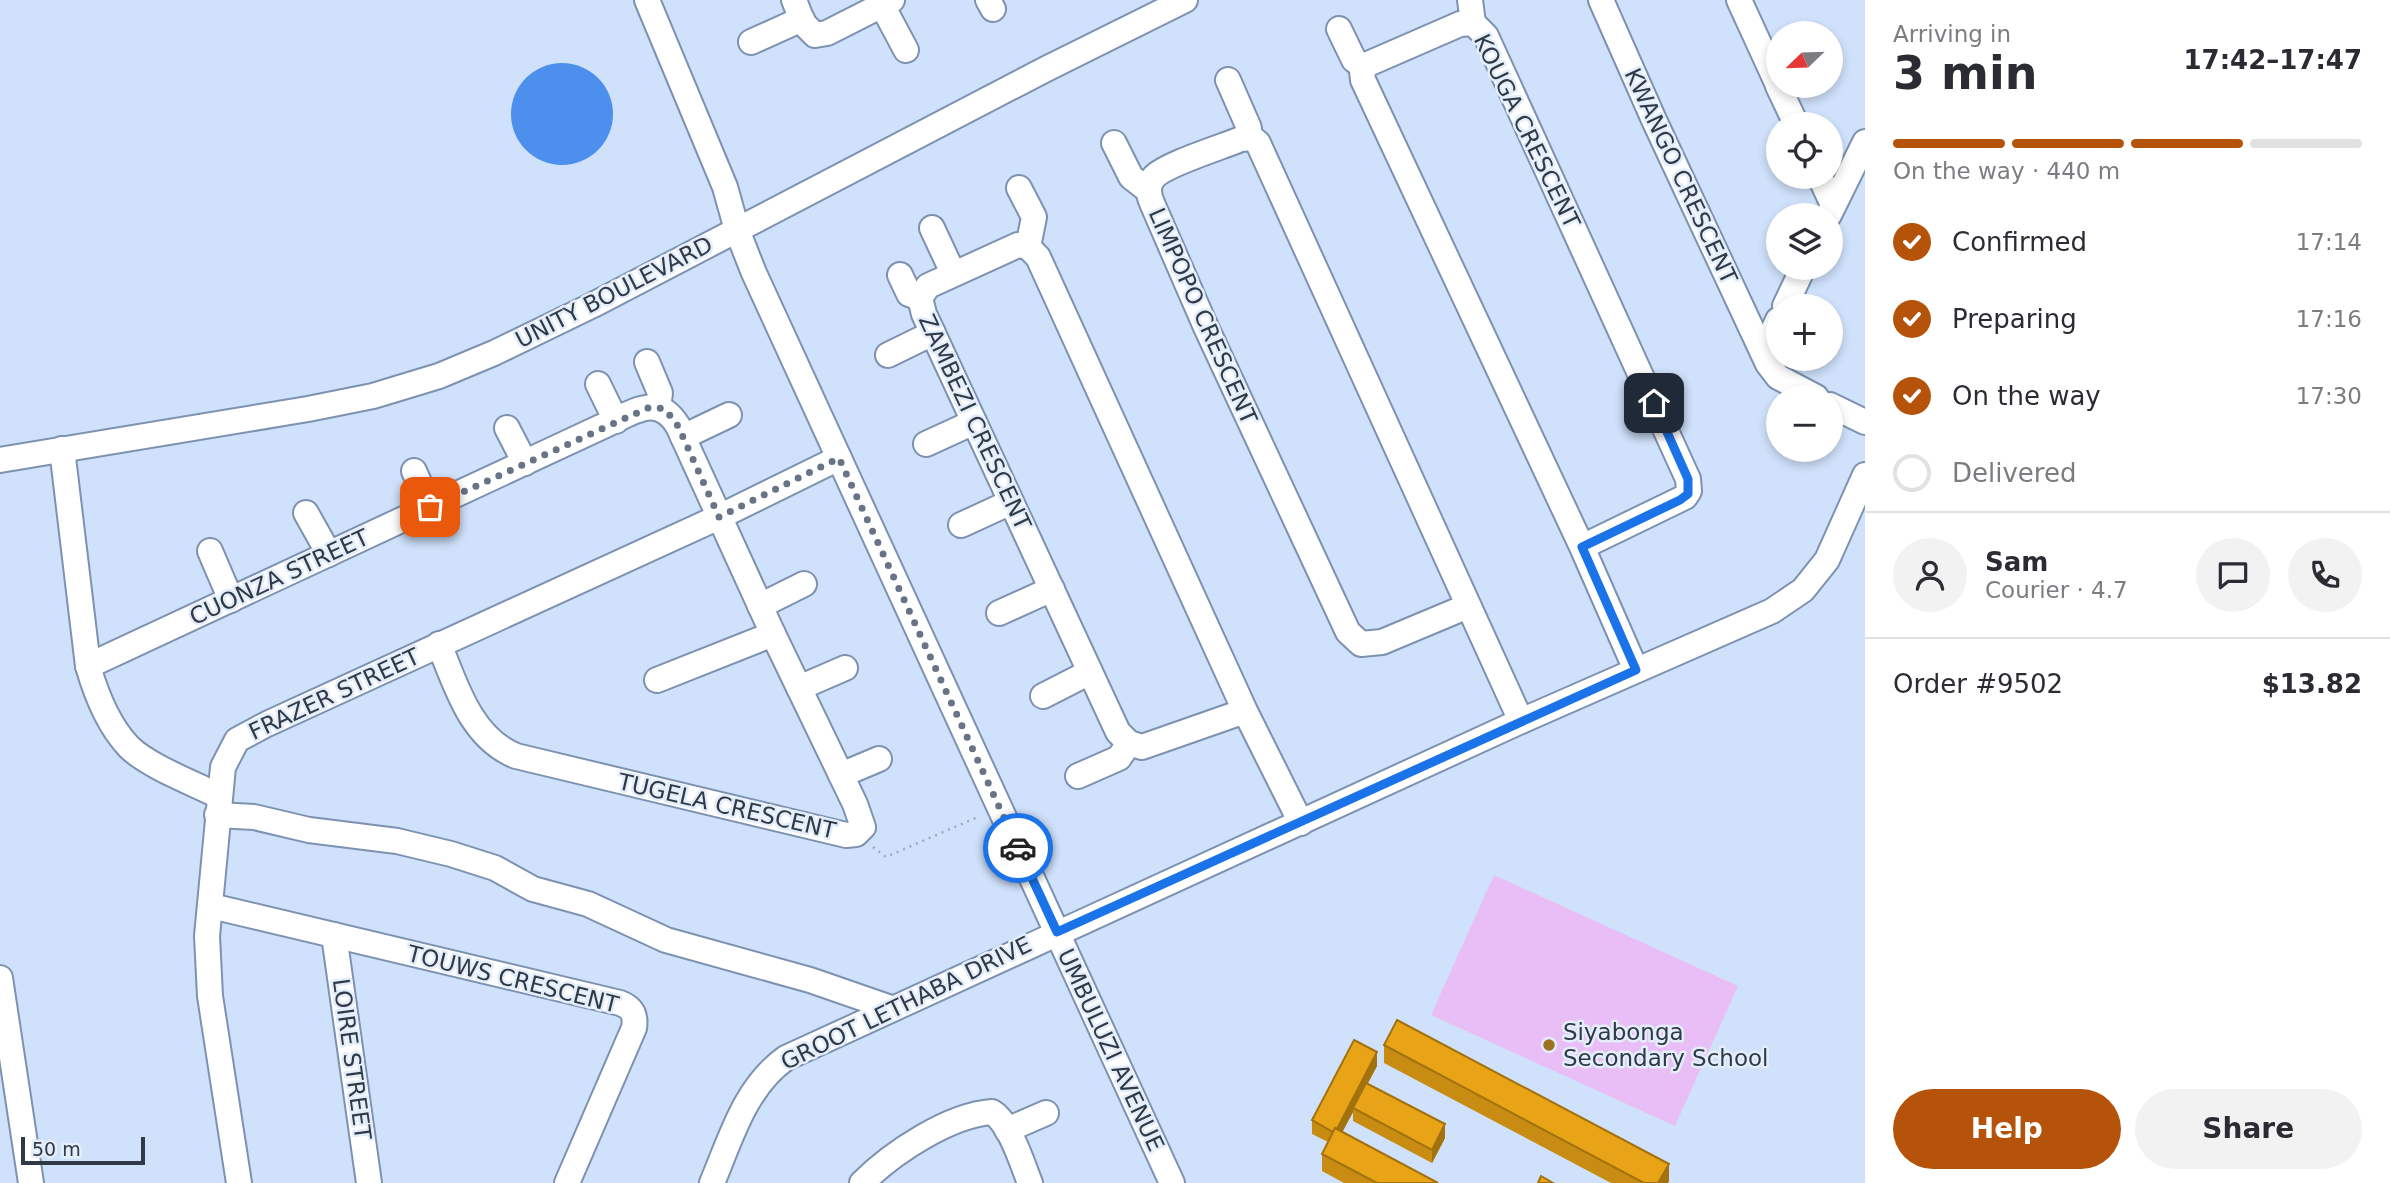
<!DOCTYPE html>
<html lang="en">
<head>
<meta charset="utf-8">
<style>
	body { margin:0; font-family:"DejaVu Sans",sans-serif; background:#f2f2f3; color:#2b2b33; height:100vh; display:flex; flex-direction:column; font-size:26px; white-space:nowrap }
	* { box-sizing:border-box; margin:0 }
	p { font-size:23px; color:#7c7c81 }
	.icon { flex:none; width:38px; height:38px; fill:none; stroke:currentColor; stroke-width:2; stroke-linecap:round; stroke-linejoin:round }
	.map { position:relative; flex:1; overflow:hidden }
	.details { display:flex; flex-direction:column; background:#fff; width:525px }
	.details>* { flex:none }
	.needle { width:46px; rotate:247deg }
	.fabs { position:absolute; left:1766px; top:21px; display:grid; gap:14px }
	.fabs a { display:grid; place-items:center; width:77px; height:77px; border-radius:50%; background:#fff; box-shadow:0 4px 10px #0003; font-size:35px }
	.scale { position:absolute; left:21px; bottom:18px; width:124px; box-sizing:border-box; padding-left:7px; border:4px solid #303946; border-top:0; font-size:19px; line-height:24px; white-space:nowrap; color:#303946; -webkit-text-stroke:5px #e4eefb; paint-order:stroke }
	.pin { position:absolute; display:grid; place-items:center; width:60px; height:60px; color:#fff; margin:-30px; border-radius:14px; box-shadow:0 4px 10px #0006 }
	.courier { position:absolute; display:grid; place-items:center; width:70px; height:70px; margin:-35px; border:5px solid #1a73e8; border-radius:50%; background:#fff; color:#222; box-shadow:0 2px 9px #0007 }
	.summary em { font-style:normal; font-weight:700 }
	.summary div { display:flex; flex-direction:column-reverse }
	.summary { display:flex; align-items:center; justify-content:space-between; height:119px; padding:0 28px }
	h1 { font-size:46px; font-weight:700; line-height:52px }
	.bar { display:grid; grid-template-columns:repeat(4,1fr); gap:10px 7px; align-content:center; height:84px; padding:0 28px }
	.bar i { height:9px; border-radius:5px; background:#e1e1e2 }
	.bar .active { background:#b45309 }
	.bar p { grid-column:span 4 }
	.line { display:flex; align-items:center; gap:18px; padding:0 28px; border-top:2px solid #e1e1e2 }
	.line div { flex:1 }
	.round { display:grid; place-items:center; flex:none; width:74px; height:74px; border-radius:37px; background:#f2f2f3 }
	ol { padding:0 28px; list-style:none }
	li { display:flex; align-items:center; gap:21px; height:77px }
	li p { margin-inline-start:auto }
	li .icon { padding:7px; border-radius:50%; background:#b45309; color:#fff; stroke-width:4 }
	li:last-child { color:#7c7c81 }
	li i { width:38px; height:38px; border:4px solid #e1e1e2; border-radius:50% }
	.cta { display:flex; gap:14px; margin-top:auto; padding:14px 28px }
	.cta a { flex:1; height:80px; border-radius:42px; background:#b45309; color:#fff; font-size:28px; font-weight:700; line-height:80px; text-align:center }
	.cta a+a { background:#f2f2f3; color:#2b2b33 }
	main { display:flex; flex:1; min-height:0 }
	.map>svg:first-child { display:block }
</style>
</head>
<body>
<main>
<div class="map">
<svg width="1865" height="1183" viewBox="0 0 1865 1183">
	<rect width="100%" height="100%" fill="#cfe1fb"/>
	<path fill="#e9bef7" d="M1494 875 1738 986 1675 1126 1431 1015Z"/>
	<circle fill="#4d8fec" cx="562" cy="114" r="51"/>
	<g fill="none" stroke-linecap="round" stroke-linejoin="round">
		<g stroke="#7d92b0" stroke-width="28">
			<g id="minor">
				<path d="M647 0 725 187 737 230 754 273 1172 1183"/>
				<path d="M794 0 803 23 815 35 827 33 892 0"/>
				<path d="M988 0 993 9"/>
				<path d="M1470 0 1473 23"/>
				<path d="M1601 0 1654 120 1768 364 1778 377 1816 397"/>
				<path d="M1739 0 1778 85"/>
				<path d="M882 5 906 50"/>
				<path d="M1339 29 1354 60 1364 67"/>
				<path d="M751 42 802 19"/>
				<path d="M1228 80 1249 128 1247 137"/>
				<path d="M1778 86 1796 124"/>
				<path d="M1114 143 1131 177 1149 191"/>
				<path d="M1820 177 1833 205"/>
				<path d="M1019 188 1034 217 1028 247"/>
				<path d="M1829 215 1865 142"/>
				<path d="M932 228 953 273"/>
				<path d="M900 275 909 294 920 298"/>
				<path d="M1785 306 1803 268"/>
				<path d="M1763 352 1778 320"/>
				<path d="M888 355 933 333"/>
				<path d="M647 362 660 393 658 407"/>
				<path d="M598 384 616 421"/>
				<path d="M1830 405 1865 422"/>
				<path d="M507 428 525 463"/>
				<path d="M683 437 729 415"/>
				<path d="M926 444 974 422"/>
				<path d="M62 449 88 666C96 694 108 725 129 747 148 766 193 783 219 796"/>
				<path d="M0 460 308 409 373 396 439 376 494 353 593 305 1046 69 1185 0"/>
				<path d="M414 471 430 507"/>
				<path d="M306 513 329 554"/>
				<path d="M961 525 1011 502"/>
				<path d="M1582 547 1685 497 1689 491 1688 479 1486 36 1473 23 1460 24 1368 64 1362 71 1363 80 1582 547 1636 670"/>
				<path d="M210 551 231 600"/>
				<path d="M760 606 804 584"/>
				<path d="M1468 606 1382 642 1361 644 1348 632 1205 325 1152 203C1148 194 1147 185 1154 177 1166 164 1222 147 1241 139L1252 138 1258 143 1521 721"/>
				<path d="M999 613 1052 589"/>
				<path d="M88 666 601 427C631 414 657 391 678 426L773 634 855 804 863 827 856 834 846 835 516 756C471 738 456 686 439 644"/>
				<path d="M657 680 773 634"/>
				<path d="M799 688 845 668"/>
				<path d="M1043 696 1090 672"/>
				<path d="M1245 711 1142 747 1129 743 1118 732 924 314 920 298 928 286 1018 245 1028 247 1038 257 1245 711 1301 823"/>
				<path d="M841 775 879 759"/>
				<path d="M1078 776 1119 758 1129 743"/>
				<path d="M217 815 254 817 309 830 397 841 451 854 495 868 533 889 588 904 666 940 810 980 891 1008"/>
				<path d="M211 906 620 1003C633 1008 636 1015 634 1028L567 1183"/>
				<path d="M334 935 369 1183"/>
				<path d="M0 978 31 1183"/>
				<path d="M1007 1130 1046 1113"/>
				<path d="M239 1183 210 996 207 936 223 767 237 740 267 724 719 517 839 458"/>
				<path d="M712 1183C731 1138 745 1087 786 1058L1521 721 1772 611 1803 590 1827 560 1865 475"/>
				<path d="M862 1183C892 1153 949 1115 992 1112 1010 1123 1022 1163 1030 1183"/>
			</g>
		</g>
		<path stroke="#9baabf" stroke-width="2.5" stroke-dasharray="2 5" stroke-linecap="butt" d="M873 847 886 857 980 816"/>
		<use href="#minor" stroke="#fff" stroke-width="24"/>
	</g>
	<g fill="#c88c13">
		<path d="M1384 1045 1669 1181 1668 1183H1611L1384 1063Z"/>
		<path d="M1377 1066 1368 1083 1445 1138 1432 1163 1353 1121V1112L1342 1132 1438 1183H1344L1322 1171V1154L1328 1142 1312 1134V1120Z"/>
	</g>
	<g fill="#a2720f">
		<path d="M1377 1052V1066L1354 1109 1353 1108V1112L1335 1146V1133Z"/>
		<path d="M1445 1124V1138L1432 1163V1150Z"/>
		<path d="M1669 1164V1181L1668 1183H1658Z"/>
	</g>
	<g fill="#e8a316" stroke="#a2720f" stroke-width="2">
		<path d="M1397 1020 1669 1164 1658 1183H1644L1384 1045Z"/>
		<path d="M1354 1040 1377 1052 1337 1129 1335 1128 1333 1132 1312 1120Z"/>
		<path d="M1366 1083 1445 1124 1432 1150 1353 1108Z"/>
		<path d="M1335 1128 1438 1183H1377L1322 1154Z"/>
		<path d="M1541 1176 1553 1183H1538Z"/>
	</g>
	<g fill="none" stroke-linecap="round" stroke-linejoin="round">
		<path stroke="#687485" stroke-width="7" stroke-dasharray="0 12.6" d="M430 507 650 407 665 409 678 426 719 517 839 458 1018 848"/>
		<path stroke="#1a73e8" stroke-width="9" d="M1018 848 1057 932 1636 670 1582 547 1680 500 1688 494V479L1654 403"/>
	</g>
	<circle fill="#9f7223" stroke="#e4eefb" stroke-width="2.5" cx="1549" cy="1045" r="7"/>
	<g text-anchor="middle" stroke-width="5" stroke-linejoin="round" paint-order="stroke">
		<g font-size="23" fill="#303946" stroke="#e4eefb">
			<text transform="translate(1527 131) rotate(64)" y="8">KOUGA CRESCENT</text>
			<text transform="translate(1681 176) rotate(65)" y="8">KWANGO CRESCENT</text>
			<text transform="translate(614 292) rotate(-27)" y="8">UNITY BOULEVARD</text>
			<text transform="translate(1203 316) rotate(66)" y="8">LIMPOPO CRESCENT</text>
			<text transform="translate(975 422) rotate(65)" y="8">ZAMBEZI CRESCENT</text>
			<text transform="translate(279 577) rotate(-25)" y="8">CUONZA STREET</text>
			<text transform="translate(334 694) rotate(-25)" y="8">FRAZER STREET</text>
			<text transform="translate(727 806) rotate(13)" y="8">TUGELA CRESCENT</text>
			<text transform="translate(513 979) rotate(14)" y="8">TOUWS CRESCENT</text>
			<text transform="translate(906 1003) rotate(-26)" y="8">GROOT LETHABA DRIVE</text>
			<text transform="translate(1111 1050) rotate(65)" y="8">UMBULUZI AVENUE</text>
			<text transform="translate(352 1059) rotate(82)" y="8">LOIRE STREET</text>
		</g>
		<g font-size="23" fill="#303946" stroke="#e4eefb" text-anchor="start">
			<text x="1563" y="1040">Siyabonga<tspan x="1563" dy="26">Secondary School</tspan></text>
		</g>
	</g>
</svg>
<div class="fabs">
<a><svg class="needle" viewBox="-14 -14 28 28"><path d="M0-13l5 13h-10z" fill="#e53935"/><path d="M0 13l5-13h-10z" fill="#7c7c81"/></svg></a>
<a><svg class="icon" aria-label="locate" viewBox="0 0 24 24"><circle cx="12" cy="12" r="6"/><path d="M12 2v4M12 18v4M2 12h4M18 12h4"/></svg></a>
<a><svg class="icon" aria-label="layers" viewBox="0 0 24 24"><path d="M12 4l9 5-9 5-9-5zM3 14l9 5 9-5"/></svg></a>
<a>+</a>
<a>−</a>
</div>
<div class="scale">50 m</div>
<div class="pin" style="left:430px;top:507px;background:#ea580c"><svg class="icon" aria-label="bag" viewBox="0 0 24 24"><path d="M5 8h14l-1 12H6zM9 8a3 3 0 0 1 6 0"/></svg></div>
<div class="pin" style="left:1654px;top:403px;background:#1f2937"><svg class="icon" aria-label="home" viewBox="0 0 24 24"><path d="M3 11l9-7 9 7M6 9v11h12V9"/></svg></div>
<div class="courier" style="left:1018px;top:848px"><svg class="icon" aria-label="car" viewBox="0 0 24 24"><path d="M5 17H2v-5l4-1 3-4h7l3 4 3 1v5h-3M9 17h6M6 11h13"/><circle cx="7" cy="17" r="2"/><circle cx="17" cy="17" r="2"/></svg></div>
</div>
<section class="details">
<div class="summary"><div><h1>3 min</h1><p>Arriving in</p></div><em>17:42–17:47</em></div>
<div class="bar"><i class="active"></i><i class="active"></i><i class="active"></i><i></i><p>On the way · 440 m</p></div>
<ol>
<li><svg class="icon" aria-label="check" viewBox="0 0 24 24"><path d="M5 12l5 5 9-10"/></svg>Confirmed<p>17:14</p></li>
<li><svg class="icon" aria-label="check" viewBox="0 0 24 24"><path d="M5 12l5 5 9-10"/></svg>Preparing<p>17:16</p></li>
<li><svg class="icon" aria-label="check" viewBox="0 0 24 24"><path d="M5 12l5 5 9-10"/></svg>On the way<p>17:30</p></li>
<li><i></i>Delivered</li>
</ol>
<div class="line" style="height:126px"><a class="round"><svg class="icon" aria-label="person" viewBox="0 0 24 24"><circle cx="12" cy="8" r="4"/><path d="M4 21q1-7 8-7t8 7"/></svg></a><div><b>Sam</b><p>Courier · 4.7</p></div><a class="round"><svg class="icon" aria-label="chat" viewBox="0 0 24 24"><path d="M4 5h16v11H9l-5 4z"/></svg></a><a class="round"><svg class="icon" aria-label="phone" viewBox="0 0 24 24"><path d="M5 4h4l2 5-3 2q2 4 5 5l2-3 5 2v4C11 20 4 13 5 4z"/></svg></a></div>
<div class="line" style="height:91px"><div>Order #9502</div><b>$13.82</b></div>
<div class="cta"><a>Help</a><a>Share</a></div>
</section>
</main>
</body>
</html>
